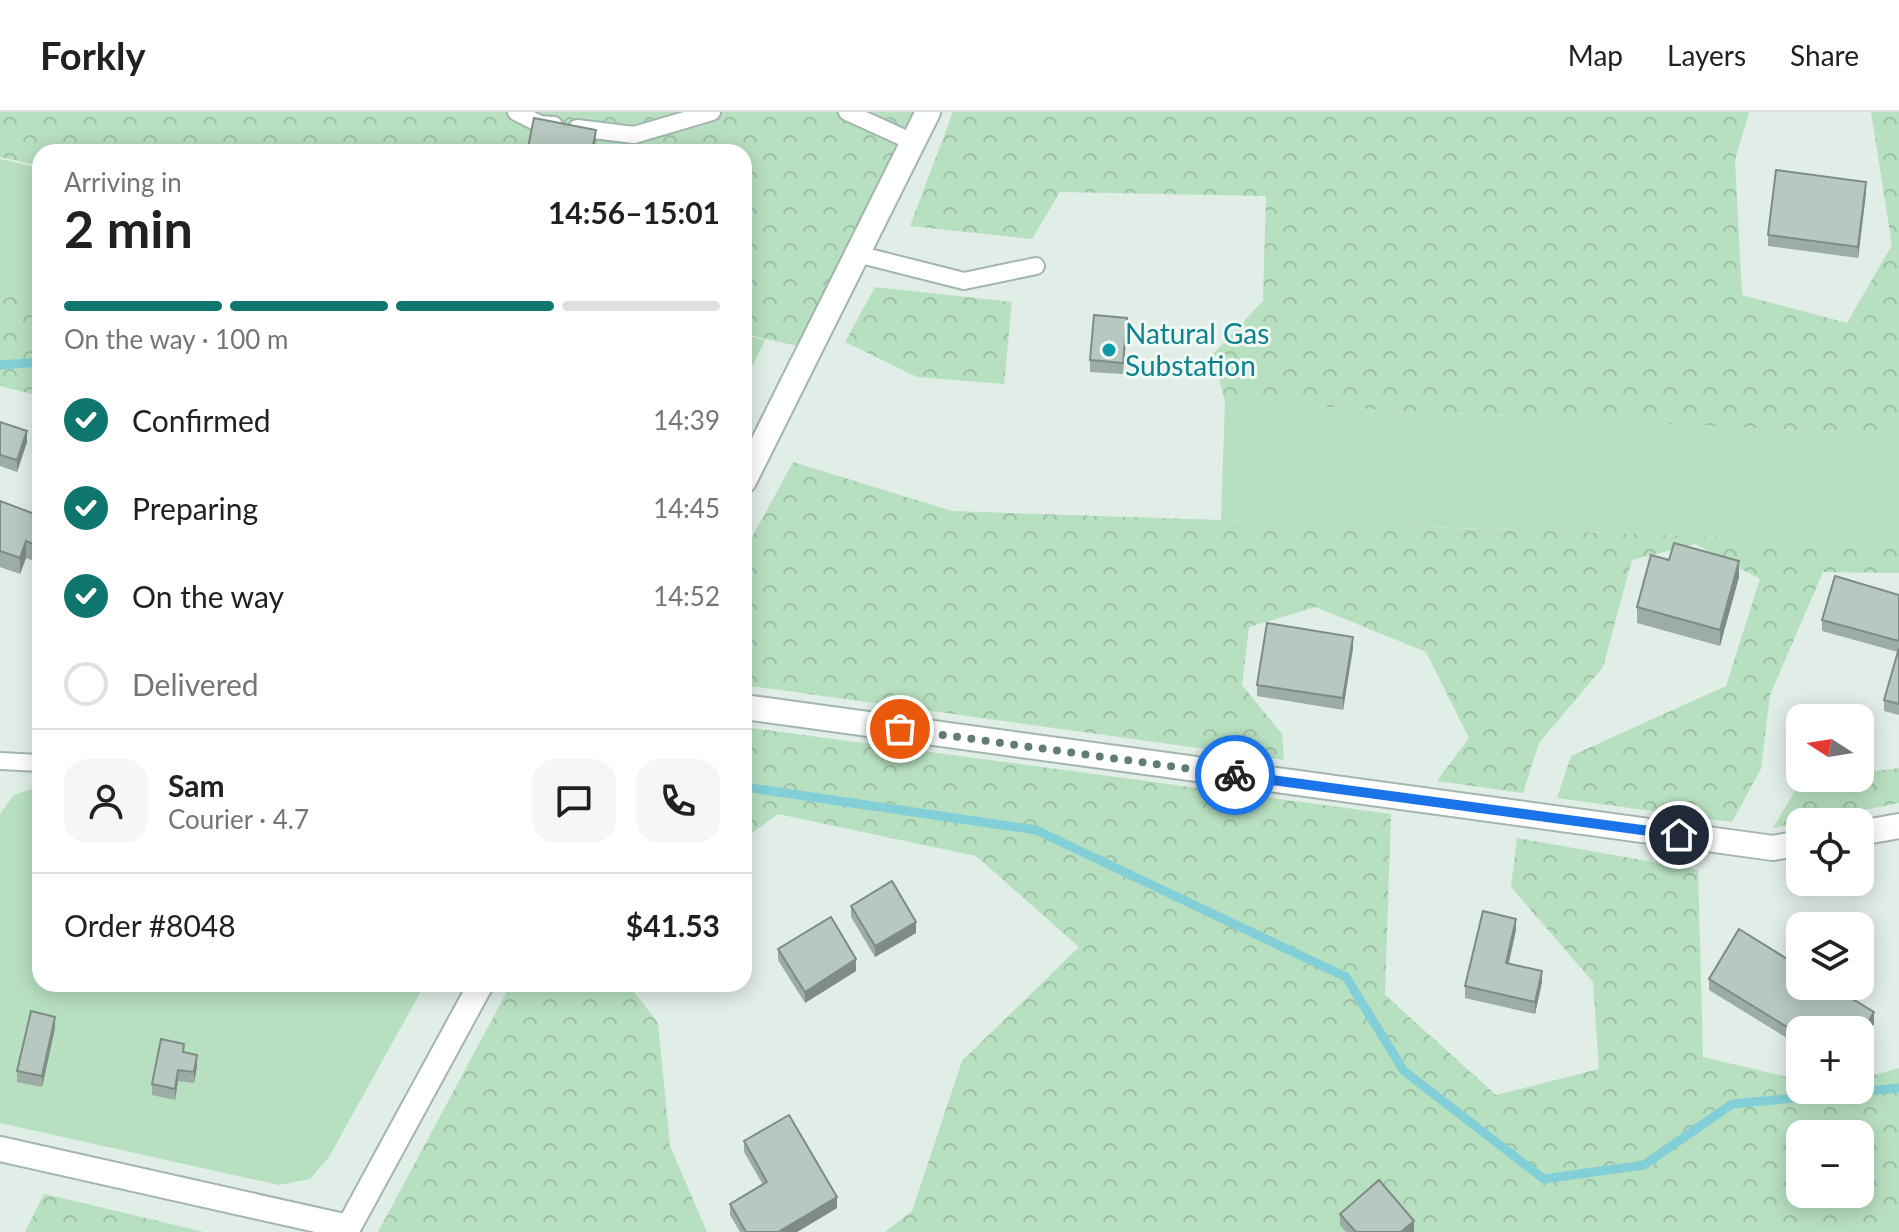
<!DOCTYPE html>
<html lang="en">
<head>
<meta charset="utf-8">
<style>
	body { margin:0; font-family:Lato,sans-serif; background:#f6f6f6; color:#202124; height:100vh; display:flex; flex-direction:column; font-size:30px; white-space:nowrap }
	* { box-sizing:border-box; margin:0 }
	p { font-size:26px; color:#757577 }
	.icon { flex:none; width:44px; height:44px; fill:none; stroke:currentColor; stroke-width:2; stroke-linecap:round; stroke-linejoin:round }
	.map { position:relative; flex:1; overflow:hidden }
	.sheet { position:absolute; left:32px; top:32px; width:720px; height:848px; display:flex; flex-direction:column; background:#fff; border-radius:24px; box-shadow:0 4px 20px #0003 }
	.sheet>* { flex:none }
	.needle { width:52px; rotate:282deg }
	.controls { position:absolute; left:1786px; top:592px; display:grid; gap:16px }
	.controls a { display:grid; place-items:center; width:88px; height:88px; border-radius:16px; background:#fff; box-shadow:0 4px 20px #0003; font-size:40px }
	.pin { position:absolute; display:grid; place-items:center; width:68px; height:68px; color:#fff; margin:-34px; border:4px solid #fff; border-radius:50%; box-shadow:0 2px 8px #0007 }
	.courier { position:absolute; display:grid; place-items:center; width:80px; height:80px; margin:-40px; border:6px solid #1a73e8; border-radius:50%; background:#fff; color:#222; box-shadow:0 2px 10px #0007 }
	.head em { font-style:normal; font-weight:700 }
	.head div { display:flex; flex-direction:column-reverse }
	.head { display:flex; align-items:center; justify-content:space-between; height:136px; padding:0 32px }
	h1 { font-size:52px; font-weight:700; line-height:60px }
	.bar { display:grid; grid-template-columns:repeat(4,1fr); gap:12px 8px; align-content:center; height:96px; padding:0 32px }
	.bar i { height:10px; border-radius:6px; background:#e0e0e0 }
	.bar .on { background:#0f766e }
	.bar p { grid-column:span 4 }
	.line { display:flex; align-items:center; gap:20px; padding:0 32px; border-top:2px solid #e0e0e0 }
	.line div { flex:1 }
	.round { display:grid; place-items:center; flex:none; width:84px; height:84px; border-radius:24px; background:#f6f6f6 }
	ol { padding:0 32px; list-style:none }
	li { display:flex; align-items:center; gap:24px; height:88px }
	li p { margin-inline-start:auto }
	li .icon { padding:8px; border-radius:50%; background:#0f766e; color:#fff; stroke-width:4 }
	li:last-child { color:#757577 }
	li i { width:44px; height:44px; border:4px solid #e0e0e0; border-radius:50% }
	header { display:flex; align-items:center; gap:48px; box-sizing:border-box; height:112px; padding:0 40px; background:#fff; border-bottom:2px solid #e0e0e0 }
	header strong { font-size:38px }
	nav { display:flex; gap:44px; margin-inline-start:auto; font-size:28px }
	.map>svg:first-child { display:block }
</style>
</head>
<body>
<header>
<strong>Forkly</strong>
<nav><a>Map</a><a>Layers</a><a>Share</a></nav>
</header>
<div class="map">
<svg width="1899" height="1120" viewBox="0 0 1899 1120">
	<defs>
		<pattern id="forest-crowns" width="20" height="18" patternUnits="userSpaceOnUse" patternTransform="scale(2)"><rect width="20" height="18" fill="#b7e0c0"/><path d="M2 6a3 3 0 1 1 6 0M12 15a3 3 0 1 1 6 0" fill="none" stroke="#9dc1a6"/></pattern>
	</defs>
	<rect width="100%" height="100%" fill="#e1ede7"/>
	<g fill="#b7e0c0">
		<path d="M0 47 40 56V179L0 172Z"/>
		<path d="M744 223 765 228 744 271Z"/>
		<path d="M1225 290 1899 323V431L1221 408Z"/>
		<path d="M40 674V872H425L329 1045 310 1067 279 1073 0 1011V702L14 683Z"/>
	</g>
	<g fill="url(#forest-crowns)" fill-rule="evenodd">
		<path d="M0 0H928L810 237 744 222V40H40V54L0 45Z"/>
		<path d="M953 0H1749L1735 48 1742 183 1847 211 1892 133 1871 0H1899V323L1225 290 1213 242 1263 189 1266 84 1060 80 1032 127 910 114Z"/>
		<path d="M0 172 40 179V284L0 274Z"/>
		<path d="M875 175 1012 190 1004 272 917 265 845 230Z"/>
		<path d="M793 350 952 399 1899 431V461L1823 460 1770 583 1761 657 1732 710 1557 686 1571 644 1726 574 1760 467 1695 432 1632 448 1603 555 1539 631 1523 681 1437 669 1469 626 1426 540 1315 495 1249 515 1242 573 1282 622 1284 648 744 573V440Z"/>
		<path d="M744 615 1391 702 1385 883 1496 983 1599 957 1593 870 1511 775 1517 726 1698 758 1703 945 1800 968V978H1860V967L1899 956V1120H885L912 1099 962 949 1079 835 976 744 778 702 744 727ZM1800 1022H1860V1082H1800Z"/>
		<path d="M1899 656V691L1773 716 1802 667 1860 666V661Z"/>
		<path d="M511 872H628L658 911 670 1034 707 1120H378Z"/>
		<path d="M44 1082H45L204 1120H25Z"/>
	</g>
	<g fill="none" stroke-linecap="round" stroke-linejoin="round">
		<g stroke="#83cfd7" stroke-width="9">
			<path d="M0 253 40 250"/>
			<path d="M744 675 1036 718 1346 865 1404 959 1544 1067 1644 1053 1732 992 1899 976"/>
		</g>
		<g stroke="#a3b5ae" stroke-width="20">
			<g id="service">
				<path d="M516 0 540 12 554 13"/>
				<path d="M847 0 913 30"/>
				<path d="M577 16 634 23 712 0"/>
				<path d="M857 142 964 169 1036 154"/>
				<path d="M0 649 40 651"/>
			</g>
		</g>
		<g stroke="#a3b5ae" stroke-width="28">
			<g id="minor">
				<path d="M744 595 1773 736 1800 731"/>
				<path d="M1860 721 1899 714"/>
				<path d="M0 1037 348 1115"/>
			</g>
		</g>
		<g stroke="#a3b5ae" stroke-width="28">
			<g id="tertiary">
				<path d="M744 369 928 0"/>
				<path d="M346 1120 481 872"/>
			</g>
		</g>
		<use href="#service" stroke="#fff" stroke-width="16"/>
		<use href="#minor" stroke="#fff" stroke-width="24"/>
		<use href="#tertiary" stroke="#fff" stroke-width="24"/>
	</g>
	<g fill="#9daca4">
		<path d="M1866 81 1858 146 1768 134V123Z"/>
		<path d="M1127 217 1123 262 1090 260V248Z"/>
		<path d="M0 310 27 330 17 360 0 354Z"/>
		<path d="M0 389 40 404V451L26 446 20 462 0 455Z"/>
		<path d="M1669 448 1739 465 1720 534 1637 511V495Z"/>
		<path d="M1899 483V603L1884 599V588L1898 540 1822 519V508Z"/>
		<path d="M1353 536 1343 598 1257 584V573Z"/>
		<path d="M851 794 916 821 875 845 851 805Z"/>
		<path d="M1516 818 1509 851 1542 870 1535 902 1465 886V874Z"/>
		<path d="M778 837 856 859 805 891 778 848Z"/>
		<path d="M1709 867 1874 912 1860 935V918H1800V934L1709 878Z"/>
		<path d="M55 916 42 975 17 970V959Z"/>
		<path d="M184 940 197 954 194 971 178 969 175 988 152 983V972Z"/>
		<path d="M744 1029 837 1096 797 1120H740L730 1103V1092L763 1073 744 1040Z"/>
		<path d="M1340 1102 1414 1120H1346L1340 1113Z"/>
	</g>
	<g fill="#7f8c86">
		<path d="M596 18 595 40H592Z"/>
		<path d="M1866 70V81L1858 146V135Z"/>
		<path d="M27 319V330L17 360V348Z"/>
		<path d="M26 429V446L20 462V446Z"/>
		<path d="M1739 449V465L1720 534V518Z"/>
		<path d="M1353 525V536L1343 598V586Z"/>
		<path d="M1516 807V818L1506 862V851Z"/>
		<path d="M916 810V821L875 845V834Z"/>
		<path d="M856 847V859L805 891V880Z"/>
		<path d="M1542 859V870L1535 902V890Z"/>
		<path d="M1874 900V912L1860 935V924Z"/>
		<path d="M55 905V916L42 975V964Z"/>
		<path d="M197 943V954L194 971V960Z"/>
		<path d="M178 958V969L175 988V977Z"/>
		<path d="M837 1085V1096L797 1120H778Z"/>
		<path d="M1414 1109V1120H1401Z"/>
	</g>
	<g fill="#b6c8bf" stroke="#7f8c86" stroke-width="2">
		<path d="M534 6 596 18 592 40H527Z"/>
		<path d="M1776 58 1866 70 1858 135 1768 123Z"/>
		<path d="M1094 203 1127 206 1123 251 1090 248Z"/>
		<path d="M0 310 27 319 17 348 0 343Z"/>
		<path d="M0 389 40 404V435L26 429 20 446 0 439Z"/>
		<path d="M1674 431 1739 449 1720 518 1637 495 1651 443 1669 448Z"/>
		<path d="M1835 464 1899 483V529L1822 508Z"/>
		<path d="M1267 511 1353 525 1343 586 1257 573Z"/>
		<path d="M1899 536V592L1884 588Z"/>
		<path d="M892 769 916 810 875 834 851 794Z"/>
		<path d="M1483 799 1516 807 1506 851 1542 859 1535 890 1465 874Z"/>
		<path d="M831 805 856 847 805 880 778 837Z"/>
		<path d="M1739 817 1800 855V874H1831L1874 900 1860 924V918H1800V923L1709 867Z"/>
		<path d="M31 899 55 905 42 964 17 959Z"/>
		<path d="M161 927 184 932 183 940 197 943 194 960 178 958 175 977 152 972Z"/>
		<path d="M789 1003 837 1085 778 1120H746L730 1092 767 1070 744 1029Z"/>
		<path d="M1379 1068 1414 1109 1401 1120H1356L1340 1102Z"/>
	</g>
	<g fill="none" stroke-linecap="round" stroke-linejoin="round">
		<path stroke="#637c73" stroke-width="8" stroke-dasharray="0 14.4" d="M900 617 1235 663"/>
		<path stroke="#1a73e8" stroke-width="10" d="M1235 663 1679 723"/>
	</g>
	<circle fill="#0f9aa8" stroke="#f1f9f5" stroke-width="3" cx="1109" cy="238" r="8"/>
	<g text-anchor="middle" stroke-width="6" stroke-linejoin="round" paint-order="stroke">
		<g font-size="28" fill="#0d838f" stroke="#f1f9f5" text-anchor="start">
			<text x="1125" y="232">Natural Gas<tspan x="1125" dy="32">Substation</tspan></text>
		</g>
	</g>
</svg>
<div class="controls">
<a><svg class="needle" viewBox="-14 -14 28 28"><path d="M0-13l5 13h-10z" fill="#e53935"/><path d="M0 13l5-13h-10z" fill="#757577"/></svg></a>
<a><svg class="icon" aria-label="locate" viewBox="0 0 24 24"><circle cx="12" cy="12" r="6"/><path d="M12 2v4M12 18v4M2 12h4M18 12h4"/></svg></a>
<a><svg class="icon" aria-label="layers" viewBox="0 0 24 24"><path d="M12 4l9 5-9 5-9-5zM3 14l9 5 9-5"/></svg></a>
<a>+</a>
<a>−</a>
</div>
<div class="pin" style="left:900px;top:617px;background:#ea580c"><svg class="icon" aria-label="bag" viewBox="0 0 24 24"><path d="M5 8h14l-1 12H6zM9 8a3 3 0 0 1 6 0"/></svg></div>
<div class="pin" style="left:1679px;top:723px;background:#1f2937"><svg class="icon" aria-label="home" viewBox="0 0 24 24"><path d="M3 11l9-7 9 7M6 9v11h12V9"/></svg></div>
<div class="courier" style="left:1235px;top:663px"><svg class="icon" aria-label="bike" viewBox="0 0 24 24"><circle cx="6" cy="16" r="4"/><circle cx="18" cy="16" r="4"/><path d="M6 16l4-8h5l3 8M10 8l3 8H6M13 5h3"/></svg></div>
<section class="sheet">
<div class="head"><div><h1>2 min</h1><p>Arriving in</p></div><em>14:56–15:01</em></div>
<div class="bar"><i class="on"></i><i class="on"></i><i class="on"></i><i></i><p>On the way · 100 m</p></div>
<ol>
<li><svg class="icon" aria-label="check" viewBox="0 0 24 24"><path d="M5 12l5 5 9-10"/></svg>Confirmed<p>14:39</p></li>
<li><svg class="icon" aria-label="check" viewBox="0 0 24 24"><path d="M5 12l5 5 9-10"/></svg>Preparing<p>14:45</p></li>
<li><svg class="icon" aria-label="check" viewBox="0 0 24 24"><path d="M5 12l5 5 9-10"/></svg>On the way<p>14:52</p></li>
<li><i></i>Delivered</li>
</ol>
<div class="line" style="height:144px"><a class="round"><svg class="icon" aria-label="person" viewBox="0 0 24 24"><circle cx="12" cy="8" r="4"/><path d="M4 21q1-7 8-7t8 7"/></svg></a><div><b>Sam</b><p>Courier · 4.7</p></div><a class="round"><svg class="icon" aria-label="chat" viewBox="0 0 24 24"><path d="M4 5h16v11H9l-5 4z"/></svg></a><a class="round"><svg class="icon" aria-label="phone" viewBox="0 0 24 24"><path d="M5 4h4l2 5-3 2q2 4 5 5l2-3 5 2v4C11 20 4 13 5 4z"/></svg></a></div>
<div class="line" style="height:104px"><div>Order #8048</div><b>$41.53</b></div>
</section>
</div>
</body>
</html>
